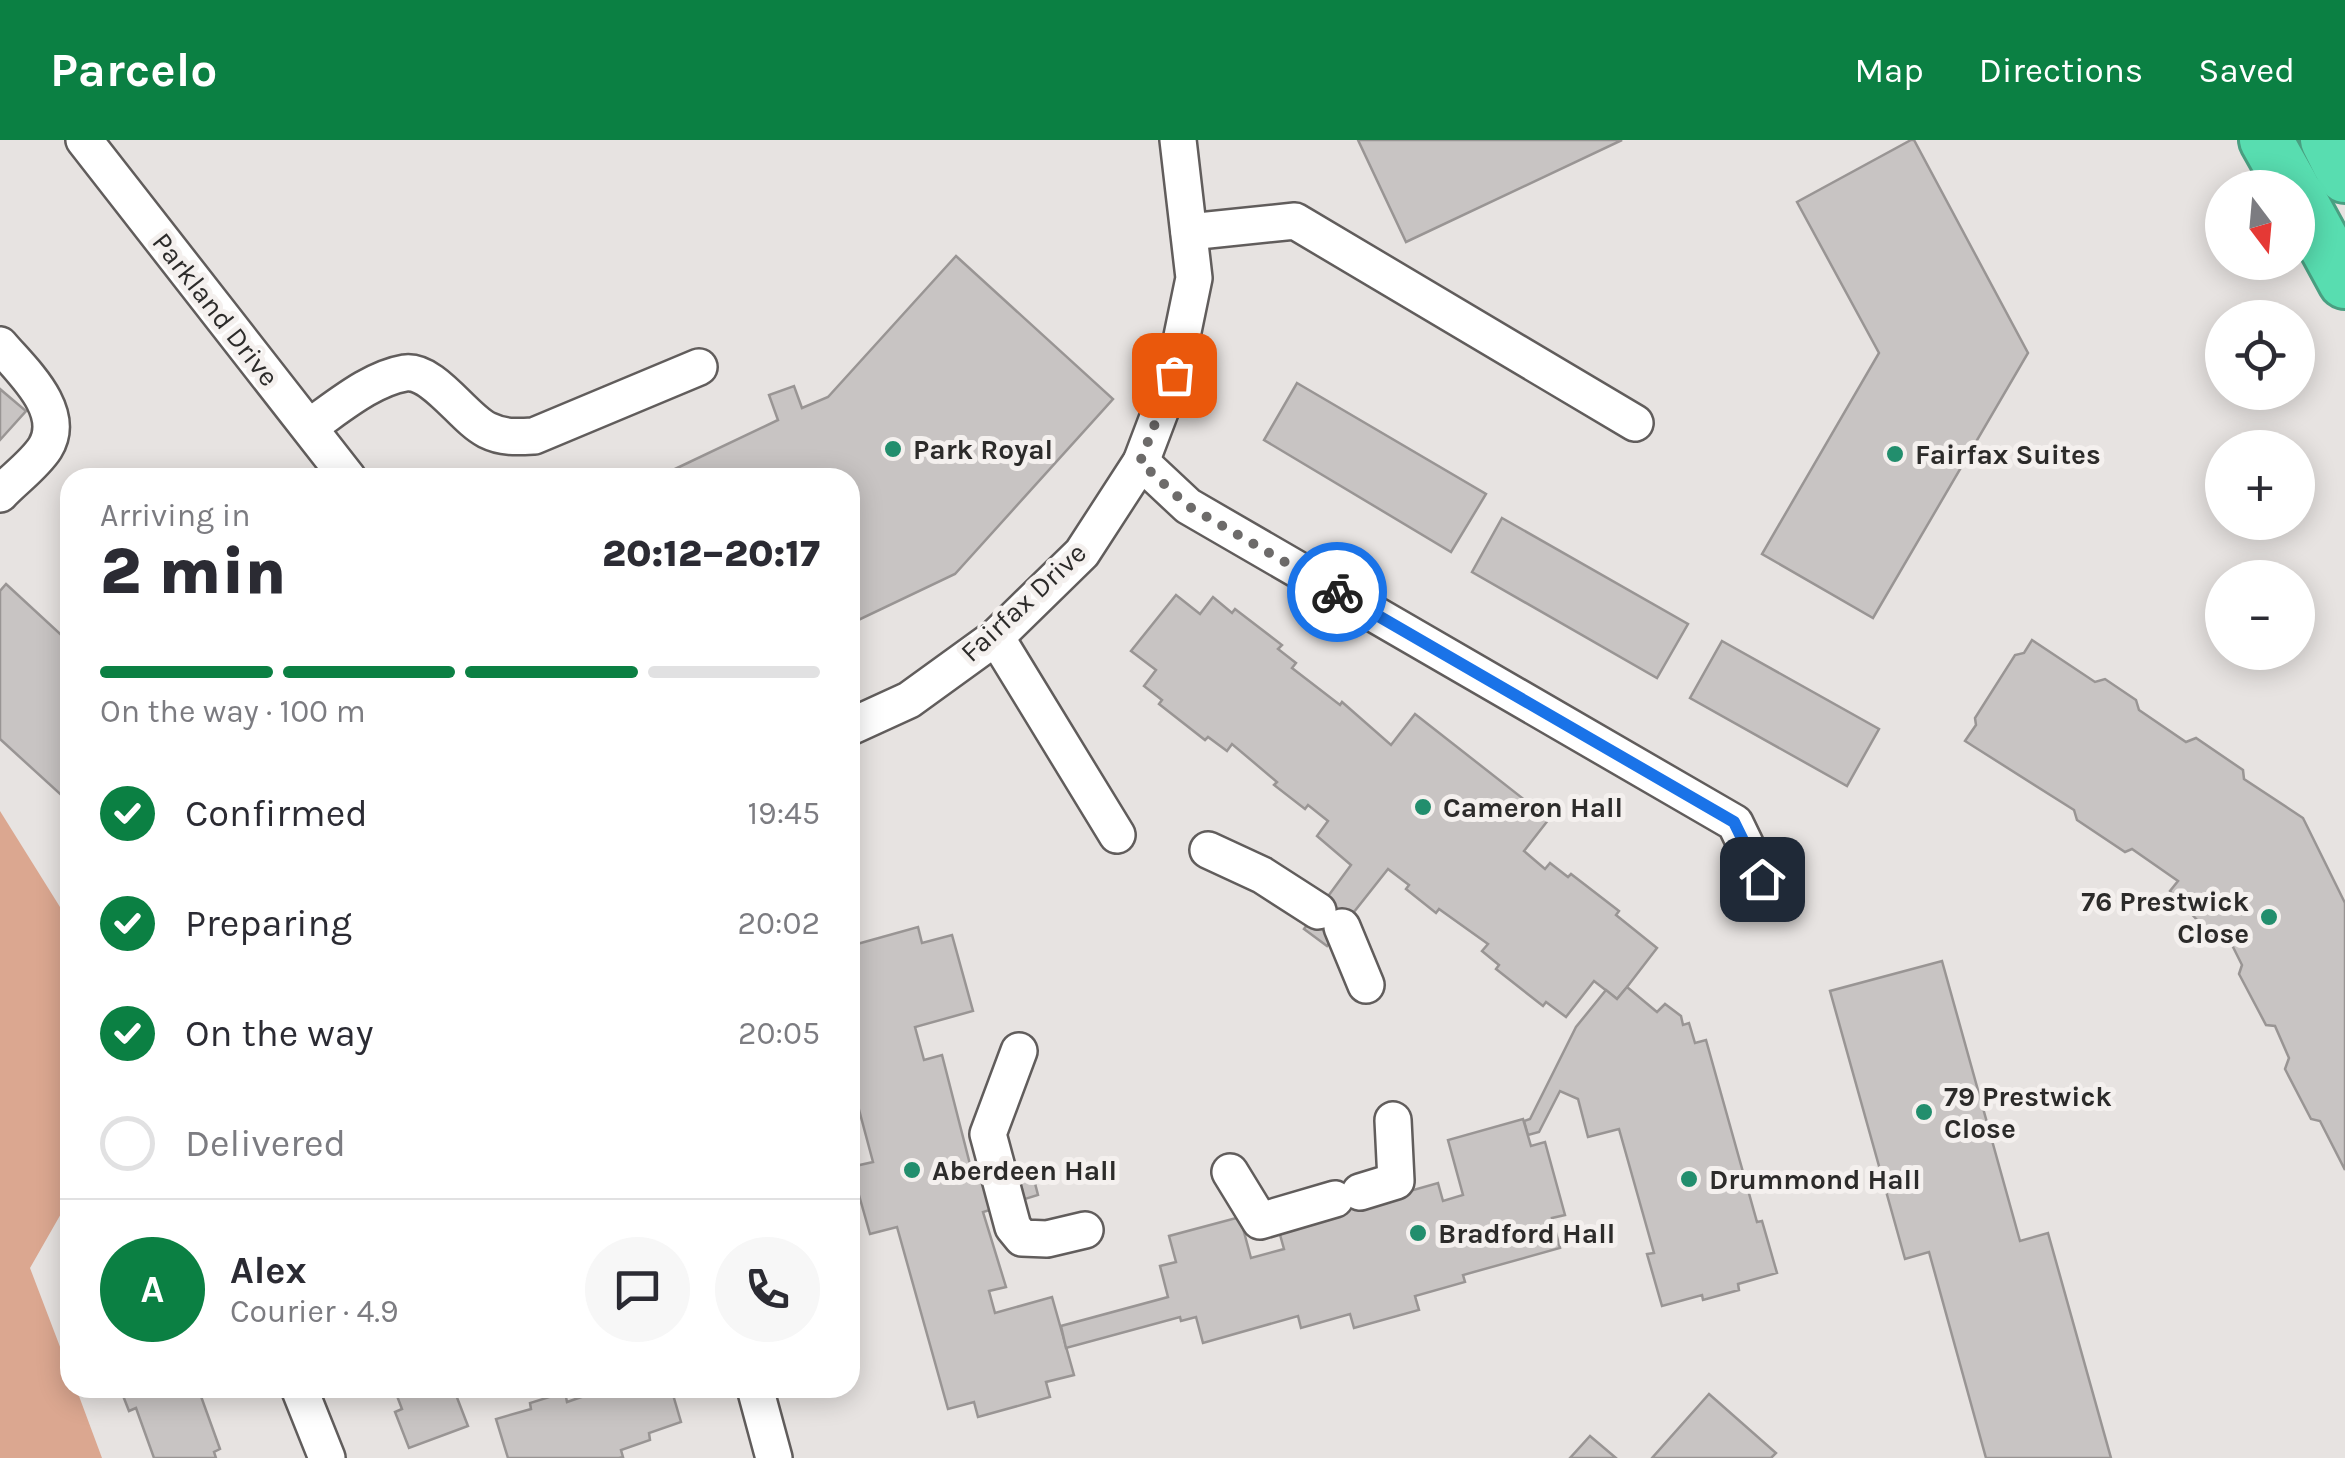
<!DOCTYPE html>
<html lang="en">
<head>
<meta charset="utf-8">
<style>
	body { margin:0; font-family:Karla,sans-serif; background:#f7f7f7; color:#2b2b33; height:100vh; display:flex; flex-direction:column; font-size:38px; white-space:nowrap }
	* { box-sizing:border-box; margin:0 }
	p { font-size:32px; color:#7c7c81 }
	.icon { flex:none; width:55px; height:55px; fill:none; stroke:currentColor; stroke-width:2; stroke-linecap:round; stroke-linejoin:round }
	.map { position:relative; flex:1; overflow:hidden }
	.panel { position:absolute; left:60px; top:328px; width:800px; height:930px; display:flex; flex-direction:column; background:#fff; border-radius:30px; box-shadow:0 5px 25px #0003 }
	.panel>* { flex:none }
	.needle { width:65px; rotate:164deg }
	.fabs { position:absolute; left:2205px; top:30px; display:grid; gap:20px }
	.fabs a { display:grid; place-items:center; width:110px; height:110px; border-radius:50%; background:#fff; box-shadow:0 5px 25px #0003; font-size:50px }
	.pin { position:absolute; display:grid; place-items:center; width:85px; height:85px; color:#fff; margin:-42px; border-radius:20px; box-shadow:0 5px 15px #0006 }
	.courier { position:absolute; display:grid; place-items:center; width:100px; height:100px; margin:-50px; border:8px solid #1a73e8; border-radius:50%; background:#fff; color:#222; box-shadow:0 2px 12px #0007 }
	.head em { font-style:normal; font-weight:800 }
	.head div { display:flex; flex-direction:column-reverse }
	.head { display:flex; align-items:center; justify-content:space-between; height:170px; padding:0 40px }
	h1 { font-size:65px; font-weight:800; line-height:75px }
	.bar { display:grid; grid-template-columns:repeat(4,1fr); gap:15px 10px; align-content:center; height:120px; padding:0 40px }
	.bar i { height:12px; border-radius:8px; background:#e1e1e2 }
	.bar .current { background:#0b8043 }
	.bar p { grid-column:span 4 }
	.line { display:flex; align-items:center; gap:25px; padding:0 40px; border-top:2px solid #e1e1e2 }
	.line div { flex:1 }
	.round { display:grid; place-items:center; flex:none; width:105px; height:105px; border-radius:52px; background:#f7f7f7 }
	ol { padding:0 40px; list-style:none }
	li { display:flex; align-items:center; gap:30px; height:110px }
	li p { margin-inline-start:auto }
	li .icon { padding:10px; border-radius:50%; background:#0b8043; color:#fff; stroke-width:4 }
	li:last-child { color:#7c7c81 }
	li i { width:55px; height:55px; border:5px solid #e1e1e2; border-radius:50% }
	header { display:flex; align-items:center; gap:60px; box-sizing:border-box; height:140px; padding:0 50px; background:#0b8043; color:#fff }
	header strong { font-size:48px }
	nav { display:flex; gap:55px; margin-inline-start:auto; font-size:35px }
	.map>svg:first-child { display:block }
</style>
</head>
<body>
<header>
<strong>Parcelo</strong>
<nav><a>Map</a><a>Directions</a><a>Saved</a></nav>
</header>
<div class="map">
<svg width="2345" height="1318" viewBox="0 0 2345 1318">
	<rect width="100%" height="100%" fill="#e7e3e1"/>
	<path fill="#dba790" d="M0 671 70 783V1058L30 1128 70 1233V1248H76L102 1318H0Z"/>
	<g fill="#c8c4c3" stroke="#999594" stroke-width="2.5">
		<path d="M1358 0H1622L1406 102Z"/>
		<path d="M1911 0H1914L2028 213 1873 478 1762 414 1879 213 1797 62Z"/>
		<path d="M956 116 1113 259 955 434 850 484V338H656L778 280 769 255 794 246 802 268 828 257Z"/>
		<path d="M1297 243 1486 354 1451 412 1264 300Z"/>
		<path d="M0 249 26 271 0 300Z"/>
		<path d="M1502 378 1688 484 1657 538 1472 432Z"/>
		<path d="M6 444 70 503V663L0 599V451Z"/>
		<path d="M1176 455 1200 474 1213 457 1232 473 1235 469 1282 505 1278 509 1296 523 1292 528 1340 565 1342 562 1391 605 1415 574 1549 679 1524 711 1545 729 1550 723 1568 737 1571 734 1619 771 1616 775 1657 808 1627 847 1617 859 1594 841 1566 877 1546 862 1543 866 1496 829 1499 825 1482 811 1488 804 1439 769 1436 773 1406 749 1409 745 1388 729 1327 806 1304 789 1351 725 1317 696 1328 681 1308 665 1305 669 1274 645 1277 642 1232 604 1227 611 1208 597 1205 600 1159 564 1162 560 1144 546 1156 530 1131 511Z"/>
		<path d="M2032 500 2095 542 2105 539 2136 560 2139 570 2186 602 2196 598 2243 630 2244 639 2303 678 2345 763V1030L2320 981 2311 979 2285 929 2289 918 2275 886 2266 885 2239 834 2242 825 2225 791 2215 799 2170 751 2178 741 2132 709 2125 712 2077 680 2074 670 1965 601 1976 585 1975 578 2015 515 2024 513Z"/>
		<path d="M1722 501 1879 589 1847 646 1690 558Z"/>
		<path d="M918 787 922 803 952 795 973 871 915 887 924 920 942 915 974 1040 1030 1024 1038 1055 983 1072 1006 1147 989 1151 995 1173 1052 1157 1074 1235 1046 1242 1050 1257 978 1277 974 1262 948 1269 897 1087 870 1094 851 1027 873 1022 850 936V806Z"/>
		<path d="M1942 821 2020 1101 2048 1093 2111 1318H1986L1929 1112 1905 1119 1830 851Z"/>
		<path d="M1627 847 1657 872 1665 864 1681 876 1683 885 1689 883 1695 903 1706 900 1757 1082 1762 1081 1777 1133 1738 1144 1739 1150 1703 1160 1702 1155 1662 1166 1647 1114 1654 1113 1619 989 1588 997 1578 959 1560 951 1539 992 1528 995 1524 981 1530 979 1576 887 1606 850 1617 859Z"/>
		<path d="M1523 979 1531 1006 1545 1002 1565 1075 1552 1078 1560 1108 1463 1135 1465 1142 1415 1156 1419 1170 1354 1188 1350 1174 1301 1188 1298 1176 1203 1203 1196 1177 1181 1181 1180 1177 1066 1208 1061 1186 1168 1157 1160 1126 1176 1122 1169 1096 1240 1077 1251 1118 1284 1109 1279 1091 1332 1046 1356 1040 1364 1064 1438 1043 1443 1061 1463 1055 1448 1000Z"/>
		<path d="M120 1248H198L220 1309 214 1312 216 1318H154L136 1268 129 1271Z"/>
		<path d="M394 1248H467L456 1255 468 1286 409 1308 395 1272 402 1269Z"/>
		<path d="M595 1248H671L681 1282 649 1293 650 1300 621 1310 623 1317 619 1318H508L496 1279 531 1269 530 1263 565 1252 567 1262 596 1252Z"/>
		<path d="M1709 1254 1776 1313 1771 1318H1652Z"/>
		<path d="M1590 1296 1616 1318H1570Z"/>
	</g>
	<g fill="none" stroke-linecap="round" stroke-linejoin="round">
		<g stroke="#615d5c" stroke-width="40">
			<g id="minor">
				<path d="M84 0 348 338"/>
				<path d="M1189 92 1295 81 1635 283"/>
				<path d="M0 205C21 230 68 271 45 308 34 325 14 339 0 354"/>
				<path d="M309 287C337 268 370 239 405 233 433 229 463 278 487 290 503 298 517 297 534 296L699 227"/>
				<path d="M1141 322 1188 366 1735 683 1762 739"/>
				<path d="M996 497 1117 695"/>
				<path d="M850 587 909 560 996 497 1082 413 1141 322 1174 235 1194 138 1178 0"/>
				<path d="M1208 710 1262 735 1318 771"/>
				<path d="M1342 787 1366 845"/>
				<path d="M1019 911 988 994 1013 1087 1022 1098 1047 1099 1085 1090"/>
				<path d="M1230 1032 1260 1081 1335 1059"/>
				<path d="M1360 1052 1396 1041 1393 980"/>
				<path d="M299 1248 327 1318"/>
				<path d="M755 1248 774 1318"/>
			</g>
		</g>
		<g stroke="#499f81" stroke-width="58">
			<g id="highway">
				<path d="M2266 0 2293 48"/>
				<path d="M2327 0 2345 36"/>
				<path d="M2298 56 2345 142"/>
			</g>
		</g>
		<use href="#minor" stroke="#fff" stroke-width="35"/>
		<use href="#highway" stroke="#58ddb0" stroke-width="52"/>
	</g>
	<g fill="none" stroke-linecap="round" stroke-linejoin="round">
		<path stroke="#6d6b6a" stroke-width="10" stroke-dasharray="0 18" d="M1174 235 1140 322 1188 366 1337 452"/>
		<path stroke="#1a73e8" stroke-width="12" d="M1337 452 1734 682 1762 739"/>
	</g>
	<g fill="#228e6d" stroke="#f4f0ee" stroke-width="4">
		<circle cx="893" cy="309" r="10"/>
		<circle cx="1895" cy="314" r="10"/>
		<circle cx="1423" cy="667" r="10"/>
		<circle cx="2269" cy="777" r="10"/>
		<circle cx="1924" cy="972" r="10"/>
		<circle cx="912" cy="1030" r="10"/>
		<circle cx="1689" cy="1039" r="10"/>
		<circle cx="1418" cy="1093" r="10"/>
	</g>
	<g text-anchor="middle" stroke-width="10" stroke-linejoin="round" paint-order="stroke">
		<g font-size="28" fill="#2c2b2a" stroke="#f4f0ee">
			<text transform="translate(216 169) rotate(52)" y="10">Parkland Drive</text>
			<text transform="translate(1023 462) rotate(-43)" y="10">Fairfax Drive</text>
		</g>
		<g font-size="28" font-weight="bold" fill="#2c2b2a" stroke="#f4f0ee" text-anchor="start">
			<text x="913" y="319">Park Royal</text>
			<text x="1915" y="324">Fairfax Suites</text>
			<text x="1443" y="677">Cameron Hall</text>
			<text x="2249" y="771" text-anchor="end">76 Prestwick<tspan x="2249" dy="32">Close</tspan></text>
			<text x="1944" y="966">79 Prestwick<tspan x="1944" dy="32">Close</tspan></text>
			<text x="932" y="1040">Aberdeen Hall</text>
			<text x="1709" y="1049">Drummond Hall</text>
			<text x="1438" y="1103">Bradford Hall</text>
		</g>
	</g>
</svg>
<div class="fabs">
<a><svg class="needle" viewBox="-14 -14 28 28"><path d="M0-13l5 13h-10z" fill="#e53935"/><path d="M0 13l5-13h-10z" fill="#7c7c81"/></svg></a>
<a><svg class="icon" aria-label="locate" viewBox="0 0 24 24"><circle cx="12" cy="12" r="6"/><path d="M12 2v4M12 18v4M2 12h4M18 12h4"/></svg></a>
<a>+</a>
<a>−</a>
</div>
<div class="pin" style="left:1174px;top:235px;background:#ea580c"><svg class="icon" aria-label="bag" viewBox="0 0 24 24"><path d="M5 8h14l-1 12H6zM9 8a3 3 0 0 1 6 0"/></svg></div>
<div class="pin" style="left:1762px;top:739px;background:#1f2937"><svg class="icon" aria-label="home" viewBox="0 0 24 24"><path d="M3 11l9-7 9 7M6 9v11h12V9"/></svg></div>
<div class="courier" style="left:1337px;top:452px"><svg class="icon" aria-label="bike" viewBox="0 0 24 24"><circle cx="6" cy="16" r="4"/><circle cx="18" cy="16" r="4"/><path d="M6 16l4-8h5l3 8M10 8l3 8H6M13 5h3"/></svg></div>
<section class="panel">
<div class="head"><div><h1>2 min</h1><p>Arriving in</p></div><em>20:12–20:17</em></div>
<div class="bar"><i class="current"></i><i class="current"></i><i class="current"></i><i></i><p>On the way · 100 m</p></div>
<ol>
<li><svg class="icon" aria-label="check" viewBox="0 0 24 24"><path d="M5 12l5 5 9-10"/></svg>Confirmed<p>19:45</p></li>
<li><svg class="icon" aria-label="check" viewBox="0 0 24 24"><path d="M5 12l5 5 9-10"/></svg>Preparing<p>20:02</p></li>
<li><svg class="icon" aria-label="check" viewBox="0 0 24 24"><path d="M5 12l5 5 9-10"/></svg>On the way<p>20:05</p></li>
<li><i></i>Delivered</li>
</ol>
<div class="line" style="height:180px"><b class="round" style="background:#0b8043;color:#fff">A</b><div><b>Alex</b><p>Courier · 4.9</p></div><a class="round"><svg class="icon" aria-label="chat" viewBox="0 0 24 24"><path d="M4 5h16v11H9l-5 4z"/></svg></a><a class="round"><svg class="icon" aria-label="phone" viewBox="0 0 24 24"><path d="M5 4h4l2 5-3 2q2 4 5 5l2-3 5 2v4C11 20 4 13 5 4z"/></svg></a></div>
</section>
</div>
</body>
</html>
